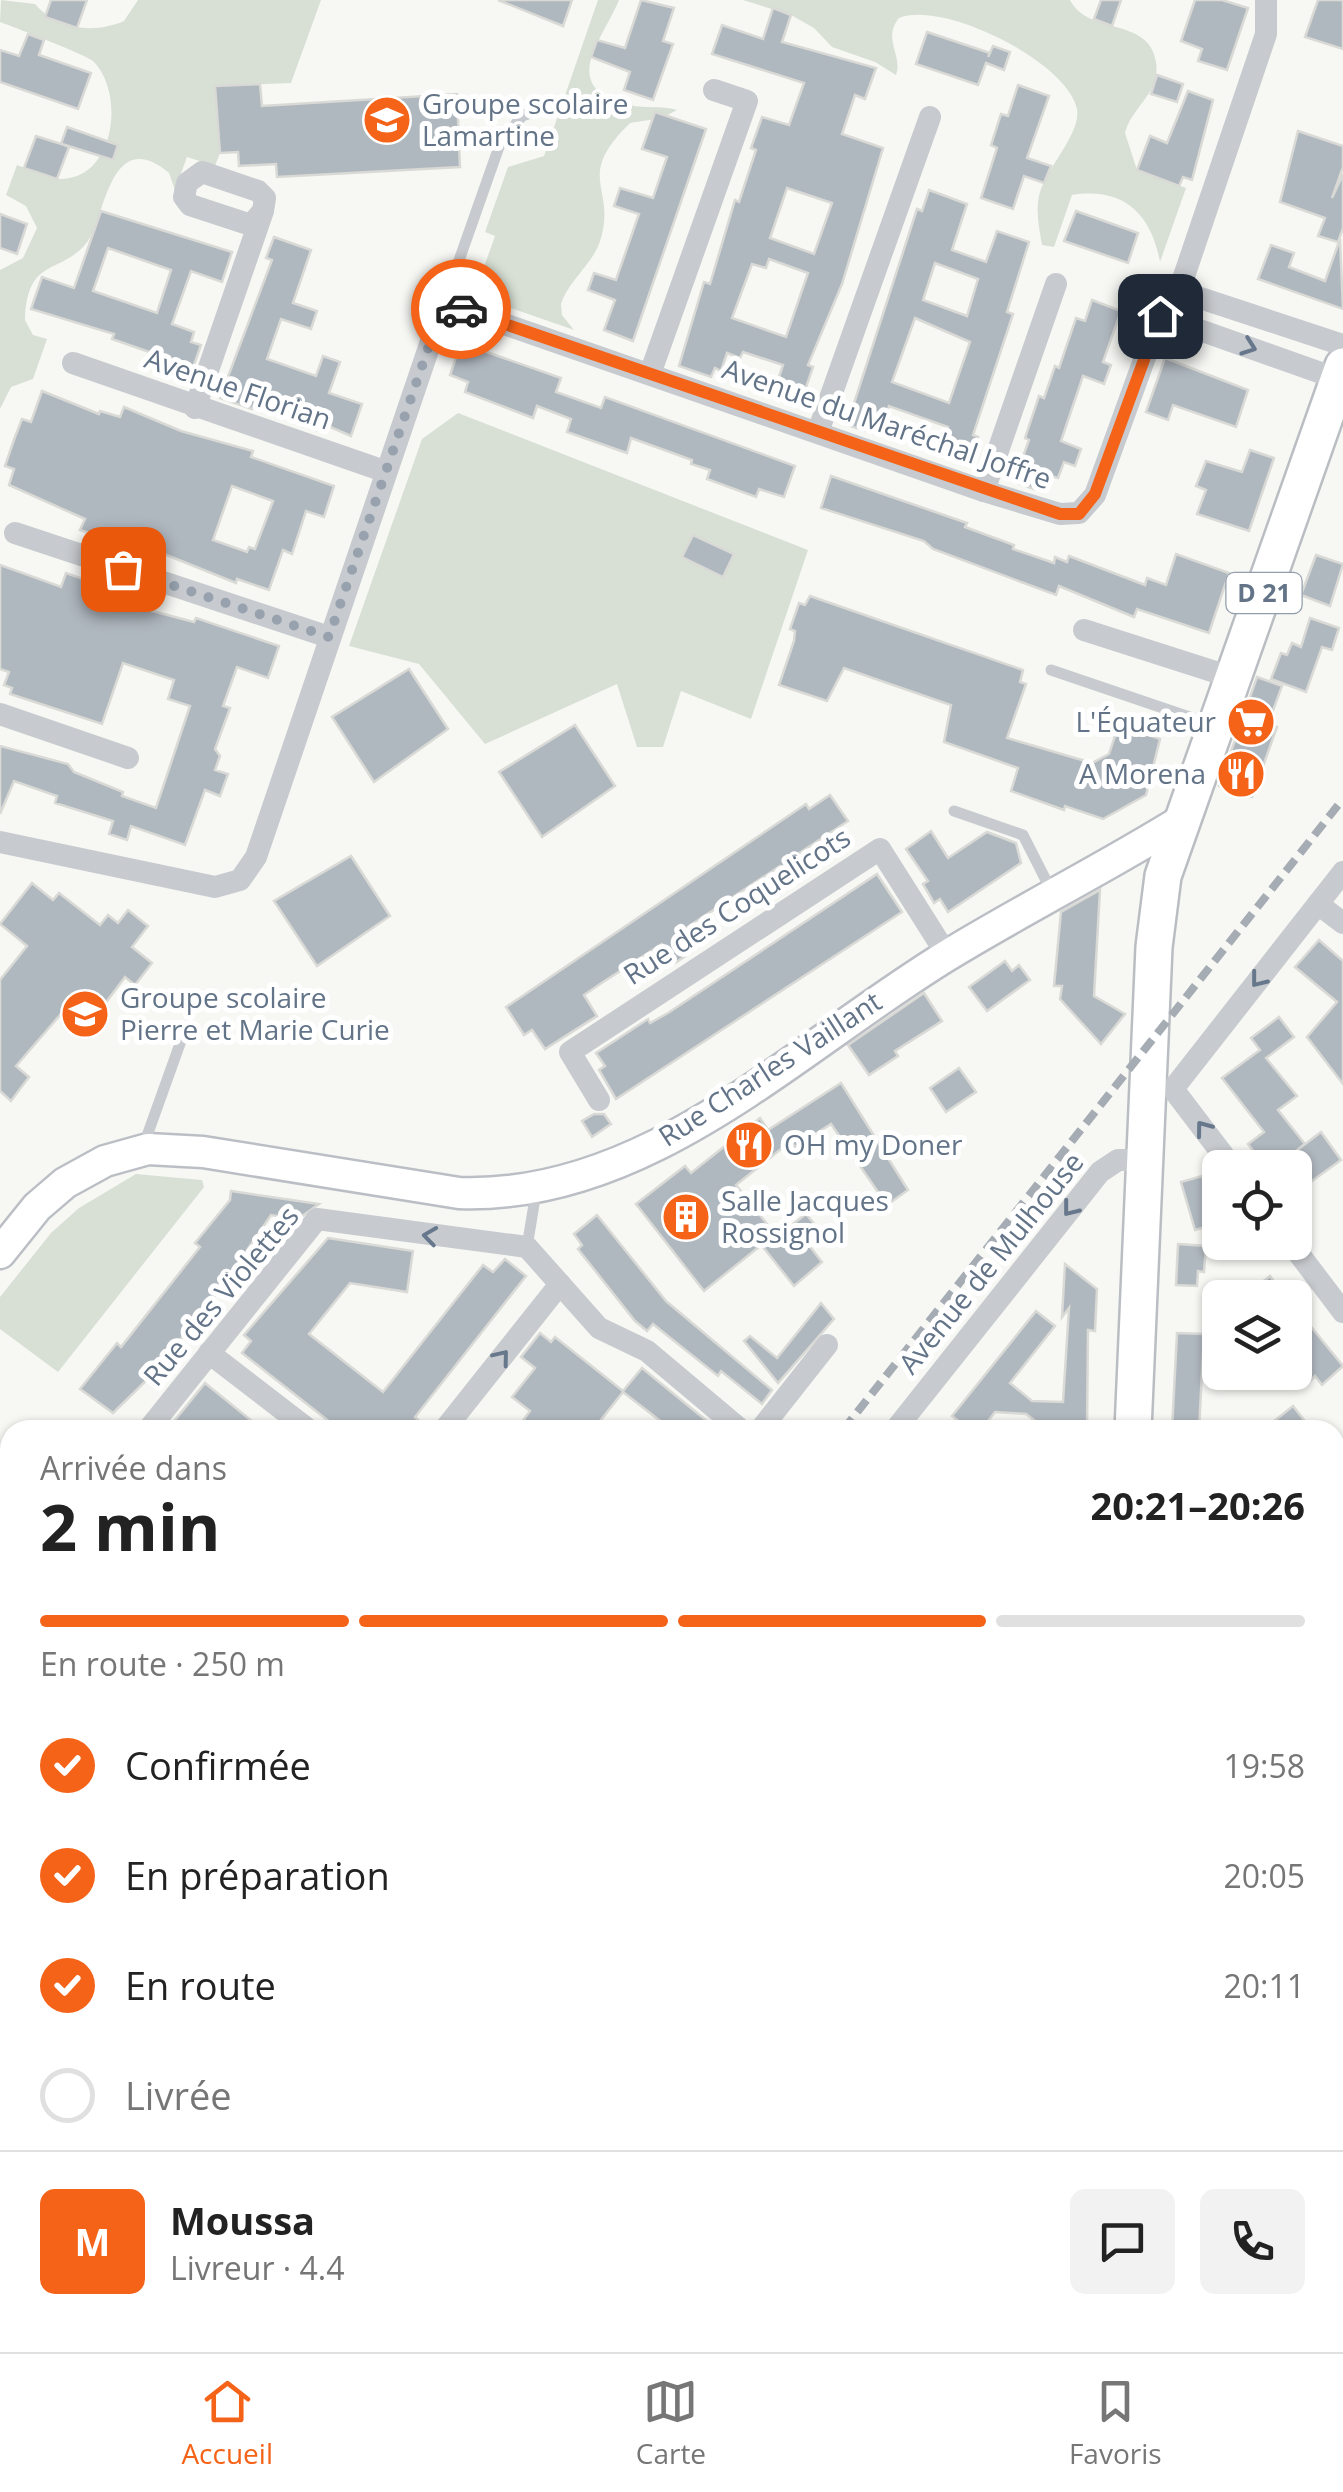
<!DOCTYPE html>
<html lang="fr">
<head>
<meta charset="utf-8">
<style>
	body { margin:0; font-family:"Open Sans",sans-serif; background:#f2f2f2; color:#222; height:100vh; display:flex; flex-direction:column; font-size:38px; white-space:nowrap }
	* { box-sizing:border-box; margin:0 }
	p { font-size:32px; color:#767676 }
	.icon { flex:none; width:55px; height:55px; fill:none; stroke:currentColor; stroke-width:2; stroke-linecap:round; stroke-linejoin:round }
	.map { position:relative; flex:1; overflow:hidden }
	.details { position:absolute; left:0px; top:1420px; width:1345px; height:932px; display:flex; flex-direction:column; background:#fff; border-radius:30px 30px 0 0; box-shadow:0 2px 8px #0004 }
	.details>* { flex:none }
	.buttons { position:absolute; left:1202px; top:1150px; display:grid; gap:20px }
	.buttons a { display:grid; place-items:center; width:110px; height:110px; border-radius:15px; background:#fff; box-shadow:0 2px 8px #0004; font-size:50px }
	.pin { position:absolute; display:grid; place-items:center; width:85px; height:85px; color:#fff; margin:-42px; border-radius:20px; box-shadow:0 5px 15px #0006 }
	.courier { position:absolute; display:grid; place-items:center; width:100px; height:100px; margin:-50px; border:8px solid #f46318; border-radius:50%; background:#fff; color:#222; box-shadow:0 2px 12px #0007 }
	.summary em { font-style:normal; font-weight:700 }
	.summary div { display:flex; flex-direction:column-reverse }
	.summary { display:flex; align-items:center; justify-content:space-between; height:170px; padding:0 40px }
	h1 { font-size:65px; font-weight:700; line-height:75px }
	.bar { display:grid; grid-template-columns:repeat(4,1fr); gap:15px 10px; align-content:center; height:120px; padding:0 40px }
	.bar i { height:12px; border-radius:8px; background:#e0e0e0 }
	.bar .selected { background:#f46318 }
	.bar p { grid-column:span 4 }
	.line { display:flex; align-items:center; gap:25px; padding:0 40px; border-top:2px solid #e0e0e0 }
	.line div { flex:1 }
	.round { display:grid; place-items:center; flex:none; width:105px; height:105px; border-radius:15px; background:#f2f2f2 }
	ol { padding:0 40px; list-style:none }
	li { display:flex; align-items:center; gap:30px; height:110px }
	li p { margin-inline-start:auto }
	li .icon { padding:10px; border-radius:50%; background:#f46318; color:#fff; stroke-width:4 }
	li:last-child { color:#767676 }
	li i { width:55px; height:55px; border:5px solid #e0e0e0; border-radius:50% }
	.tabs { display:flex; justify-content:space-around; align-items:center; height:140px; border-top:2px solid #e0e0e0; background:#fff; font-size:28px; color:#767676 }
	.tabs a { display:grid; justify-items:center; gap:5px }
	.tabs .selected { color:#f46318 }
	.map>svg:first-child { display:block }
</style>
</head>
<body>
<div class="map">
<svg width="1343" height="2352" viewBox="0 0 1343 2352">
	<rect width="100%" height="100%" fill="#f7f8f4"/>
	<g fill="#d8e0d5">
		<path d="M1 0 35 4C57 30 94 34 124 21L138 0H321L291 83 215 86 220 153 215 166 187 157 175 190 169 173C110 124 105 218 88 241 62 276 27 255 25 320L33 335 47 339 33 379 11 387 0 409V270L23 258 37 228 26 206 6 195 17 165C30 170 48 179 61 179 116 178 125 92 93 61 86 55 14 27 0 22Z"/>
		<path d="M598 0H619C604 38 555 88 630 105 646 109 661 105 677 110L662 118 630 123C574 178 616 186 601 238 594 264 569 279 561 304L562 315 574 330 474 295 495 236 485 232 508 167 544 156Z"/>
		<path d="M743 0H1070C1088 36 1149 16 1156 62 1161 93 1132 106 1125 133L1137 170 1186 188 1160 262C1151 213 1123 187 1072 195L1054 247 1042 245C1039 227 1035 210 1040 192 1048 166 1081 133 1077 109 1067 61 942 0 899 18 882 39 903 55 896 75L875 62 832 47 814 28 791 15Z"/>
		<path d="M458 413 808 550 751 719 681 691 663 747H637L617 684 485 744 419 664 349 646 422 439Z"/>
		<path d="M136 1174 202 1180 204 1187 58 1372 0 1329V1297L51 1233 79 1208Z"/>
	</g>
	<g fill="#b0b8bf" stroke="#d9d9d6" stroke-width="2.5" fill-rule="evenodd">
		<path d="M51 0H87L77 28 45 17Z"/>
		<path d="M498 0H572L563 26Z"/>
		<path d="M641 0 674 8 663 41 673 44 653 100 624 90 630 72 591 57 597 40 625 48Z"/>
		<path d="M1101 0H1121L1112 26 1094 19Z"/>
		<path d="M1195 0H1222L1248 8 1227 70 1198 61 1202 49 1181 41Z"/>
		<path d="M1318 0H1343V49L1305 37Z"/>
		<path d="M773 8 791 15 782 42 876 68 865 99 855 95 842 134 883 148 842 284 808 365 813 367 802 399 775 389 783 365 743 352 740 358 727 353 721 371 715 368 711 377 679 366 704 282 710 284 735 200 739 202 756 150 751 148 762 117 789 125 804 83 712 54 722 25 763 39ZM787 188 832 203 814 254 770 238ZM769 259 808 273 786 337 732 318 752 264 766 268Z"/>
		<path d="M927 32 990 53 988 57 993 46 1010 52 1004 70 986 63 978 85 916 64Z"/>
		<path d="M28 34 44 40 39 55 91 73 78 109 0 82V50L19 56Z"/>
		<path d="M1157 75 1183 84 1177 102 1151 94Z"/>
		<path d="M260 84 262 106 457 94 460 167 277 177 276 164 239 166 238 152 220 153 215 86Z"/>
		<path d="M1018 85 1049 96 1027 158 1051 166 1044 183 1024 176 1013 209 981 198 997 148 991 145 1001 114 1008 116Z"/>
		<path d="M1188 91 1213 100 1192 180 1183 177 1179 186 1137 170 1150 136 1167 143Z"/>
		<path d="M655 112 706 129 633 341 604 330 615 300 588 290 594 273 616 280 639 214 614 206 620 188 653 198 667 157 642 149Z"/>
		<path d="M67 127 118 145 113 160 62 144 69 147 57 179 24 168 36 136 61 144Z"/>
		<path d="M1298 131 1343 146V167L1332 198 1343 174V228L1338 242 1318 236 1325 218 1280 202Z"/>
		<path d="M929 190 967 204 952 250 986 262 997 231 1029 242 1007 312 1013 314 973 435 978 437 971 456 942 446 948 427 889 406 879 435 847 425 917 209 922 211ZM935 263 978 279 967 316 923 300ZM915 318 970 342 949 403 892 382Z"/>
		<path d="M101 211 232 252 222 282 191 271 172 324 194 332 191 342 201 345 190 376 158 365 161 356 112 339 114 334 31 309 42 277 74 288ZM108 248 171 270 157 313 93 291Z"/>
		<path d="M1076 211 1138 233 1128 263 1064 241Z"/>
		<path d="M0 214 27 224 17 254 0 248Z"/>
		<path d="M274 237 311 250 293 303 317 311 311 329 281 319 267 359 316 376 323 356 340 362 329 393 362 404 351 436 319 422 316 430 300 425 303 416 256 400 252 409 220 398 272 260 266 258Z"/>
		<path d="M1340 239 1343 309 1258 279 1271 245 1294 253 1289 267 1325 281Z"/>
		<path d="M1130 290 1148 295 1142 314 1124 308Z"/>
		<path d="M1092 300 1121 311 1103 362 1111 365 1104 384 1083 376 1061 441 1081 449 1075 466 1064 462 1058 478 1048 475 1042 492 1014 482 1029 440 1025 438 1039 396 1044 398 1055 366 1059 368 1076 318 1085 321Z"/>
		<path d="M461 343 561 378 556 392 601 408 605 397 795 466 784 497 759 489 756 497 707 479 710 470 691 464 692 460 631 438 627 453 567 432 571 419 537 406 533 418 465 392 468 382 450 375Z"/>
		<path d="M1165 358 1248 390 1236 427 1173 405 1168 420 1146 412Z"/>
		<path d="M42 391 99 414 100 411 120 417 124 407 181 431 253 451 251 457 334 486 324 517 306 511 292 554 283 550 269 590 237 579 236 583 154 550 152 555 80 530 85 519 9 485 14 469 5 466 15 437 22 419 31 422ZM232 486 273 501 255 549 249 547 247 552 213 540Z"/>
		<path d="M1250 450 1274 458 1249 531 1197 514 1206 490 1196 486 1206 461 1242 472Z"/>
		<path d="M831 476 967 523 965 527 1014 545 1013 549 1054 563 1055 557 1067 562 1069 556 1145 585 1147 578 1166 585 1176 554 1229 573 1209 633 1137 609 1134 617 1059 586 1056 595 933 549 924 541 821 508Z"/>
		<path d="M693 535 734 554 723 577 682 557Z"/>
		<path d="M1316 555 1343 564 1330 606 1301 595Z"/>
		<path d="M0 565 61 587 66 573 86 580 83 589 122 603 194 622 196 618 279 646 268 678 237 667 223 706 230 708 215 749 220 756 215 770 228 774 220 796 205 790 185 845 131 826 127 840 109 834 113 821 55 803 57 796 14 781 0 814V746L68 764 74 772 123 792 122 796 156 808 190 706 168 699 174 680 123 663 102 724 10 694 12 688 4 685 9 672 0 669Z"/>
		<path d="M810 596 1023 670 1020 682 1026 684 1007 738 1092 763 1109 754 1119 724 1160 739 1146 795 1103 819 1065 806 1064 810 1011 791 1018 768 944 742 951 705 844 668 827 701 779 685 794 641 795 631 790 629 799 603 805 605Z"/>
		<path d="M1310 618 1339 628 1332 650 1322 647 1306 692 1271 679 1281 653 1287 655 1292 643 1301 647Z"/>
		<path d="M409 669 448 729 374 782 332 717Z"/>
		<path d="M1257 677 1282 686 1268 724 1277 727 1252 797 1219 786Z"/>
		<path d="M575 725 615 786 542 837 499 772Z"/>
		<path d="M830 795 848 821 798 854 807 875 792 885 780 866 680 932 693 951 675 963 662 944 600 984 584 995 597 1016 545 1049 532 1030 524 1035 506 1007 806 804 809 809Z"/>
		<path d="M931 831 948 858 987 832 1016 843 1021 863 948 912 940 899 934 903 923 884 928 881 906 849Z"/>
		<path d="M351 856 390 916 317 966 274 901Z"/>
		<path d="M877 874 902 912 616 1099 599 1070 605 1066 596 1053 648 1019 650 1023 668 1013Z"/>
		<path d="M32 883 53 900 59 893 100 925 108 915 118 923 128 910 148 926 132 947 152 963 135 985 125 977 95 1017 73 1000 16 1066 29 1077 11 1101 0 1091V980L27 946 0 924Z"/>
		<path d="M1100 890 1094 996 1125 1014 1101 1044 1060 999 1062 986H1054L1061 912Z"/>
		<path d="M1319 940 1343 961V1084L1307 1037 1337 1002 1295 967Z"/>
		<path d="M1005 961 1012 971 1019 965 1030 980 987 1011 969 987Z"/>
		<path d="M924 993 942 1021 895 1051 898 1056 869 1075 848 1045Z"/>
		<path d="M1279 1017 1294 1037 1266 1058 1297 1096 1278 1110 1305 1144 1275 1168H1266L1248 1144 1264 1132 1222 1078 1260 1050 1251 1038Z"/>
		<path d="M959 1068 976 1092 946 1112 930 1088Z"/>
		<path d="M841 1083 908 1190 887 1205 831 1124 795 1147 791 1141 736 1185 775 1234 704 1291 636 1204 685 1166 691 1173 760 1118 768 1130Z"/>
		<path d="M594 1114H604L611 1124 592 1137 582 1121Z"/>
		<path d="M1321 1132 1341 1160 1312 1181 1292 1154Z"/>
		<path d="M1202 1176 1216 1224 1195 1230 1181 1182Z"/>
		<path d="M231 1191 319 1204 298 1219 271 1215 219 1291 154 1373 113 1413 80 1389 117 1343 121 1347 200 1247 195 1243 230 1200Z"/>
		<path d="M806 1214 822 1233 808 1244 822 1262 794 1286 763 1247Z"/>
		<path d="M597 1215 666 1301 772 1390 762 1404 721 1371 718 1376 653 1324 647 1331 635 1321 578 1249 582 1245 574 1234Z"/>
		<path d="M328 1238 413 1251 407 1292 350 1283 309 1334 383 1392 483 1265 493 1272 505 1259 526 1276 415 1417 429 1430H340L242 1353 251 1341 244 1335Z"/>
		<path d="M1178 1244 1206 1246 1204 1272 1198 1271 1197 1286 1176 1285Z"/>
		<path d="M1065 1264 1097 1289 1095 1331 1088 1330 1087 1430H1047L1026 1414 995 1412 981 1430H970L952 1416 1036 1311 1055 1326 1010 1383 1032 1401 1063 1402 1069 1308 1062 1317Z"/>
		<path d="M1270 1276 1287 1298H1242Z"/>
		<path d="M821 1303 834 1319 778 1383 744 1341 750 1336 777 1358Z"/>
		<path d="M1295 1307 1343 1366 1322 1385 1315 1376 1307 1384 1295 1368Z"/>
		<path d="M540 1333 551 1342 555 1337 623 1391 642 1368 718 1430H672L623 1392 593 1430H516L530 1411 512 1397 535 1368 521 1357Z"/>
		<path d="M1177 1333 1204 1334 1199 1430H1172Z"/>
		<path d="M205 1383 263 1430H167Z"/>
		<path d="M1293 1406 1312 1430H1263Z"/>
	</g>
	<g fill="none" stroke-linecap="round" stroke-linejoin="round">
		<g stroke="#bbbfc5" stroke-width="35">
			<path id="secondary" d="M0 1253 37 1207 65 1183 105 1161 148 1149 203 1152 459 1193C647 1200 797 1047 948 955 1025 908 1107 867 1184 819"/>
		</g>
		<g stroke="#babdc2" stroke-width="40">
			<g id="primary">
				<path d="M1133 1430 1154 947 1163 876 1343 366"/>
				<path d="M1085 2352 1086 2342"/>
			</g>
		</g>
		<g stroke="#c7cace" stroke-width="11">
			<path d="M444 303 500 144 522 116 539 110"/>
			<path d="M1051 670 1213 725"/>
			<path d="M954 811 1023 835 1053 894"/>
			<path d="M148 1149V1133L186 1027"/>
			<path d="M527 1247 536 1192"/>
			<path d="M0 1555 10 1563"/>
			<path d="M0 1689 10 1677"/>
		</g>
		<g stroke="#c7cace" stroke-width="22">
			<path d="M1179 291 1343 345"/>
			<path d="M1160 316 1338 379"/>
			<path d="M73 363 384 471"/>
			<path d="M650 374 747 101 714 90"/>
			<path d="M195 408 263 211 265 198 258 191 202 172 187 183 184 197 190 205 251 225 263 211"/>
			<path d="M818 432 930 117"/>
			<path d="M984 491 1056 284"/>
			<path d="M15 533 329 637"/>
			<path d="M1084 630 1234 678"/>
			<path d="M0 714 128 758"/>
			<path d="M0 842 215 887 240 880 256 857 444 303 984 491 1060 514 1079 513 1095 495 1160 316 1179 291 1266 34V0"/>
			<path d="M1318 904 1343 923"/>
			<path d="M1173 1089 1343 872"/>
			<path d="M1173 1089 1233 1168"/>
			<path d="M599 1100 570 1052 880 849 947 955"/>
			<path d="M1290 1242 1343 1312"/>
			<path d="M209 1353 309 1430"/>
			<path d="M148 1430 317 1219 527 1247 599 1328 647 1351 741 1430"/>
			<path d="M444 1430 560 1284"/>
			<path d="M760 1430 827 1345"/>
			<path d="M895 1430 1100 1172 1118 1160H1146"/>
			<path d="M1335 1656 1343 1646"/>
			<path d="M1335 1767 1343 1778"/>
			<path d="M1335 2230 1343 2241"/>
			<path d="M333 2342 339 2352"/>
			<path d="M181 2352 188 2342"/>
			<path d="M529 2352 536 2342"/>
		</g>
		<use href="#secondary" stroke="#fff" stroke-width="30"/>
		<use href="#primary" stroke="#fff" stroke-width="35"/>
		<g stroke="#a6acb3" stroke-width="8" stroke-dasharray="15 8" stroke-linecap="butt">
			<path d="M843 1430 1343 799"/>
			<path d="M114 2352 122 2342"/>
		</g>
	</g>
	<defs><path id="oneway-chevron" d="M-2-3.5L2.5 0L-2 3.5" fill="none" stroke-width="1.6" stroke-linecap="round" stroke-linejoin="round" transform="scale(2.5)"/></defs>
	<g stroke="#68788c">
		<use href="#oneway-chevron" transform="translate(1249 347) rotate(20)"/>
		<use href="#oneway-chevron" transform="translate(1258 980) rotate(128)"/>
		<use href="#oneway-chevron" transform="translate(1203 1128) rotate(-127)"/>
		<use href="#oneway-chevron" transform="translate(1070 1209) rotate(128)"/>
		<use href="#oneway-chevron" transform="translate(430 1236) rotate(-172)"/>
		<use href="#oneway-chevron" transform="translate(502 1357) rotate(-51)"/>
	</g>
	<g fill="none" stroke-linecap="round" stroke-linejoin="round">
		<path stroke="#97a2ae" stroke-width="10" stroke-dasharray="0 18" d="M123 569 329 637 444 302 461 309"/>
		<path stroke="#f46318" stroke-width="12" d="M461 309 1060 514H1079L1095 494 1160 316"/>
	</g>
	<defs>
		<g id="school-disc" transform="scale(2.5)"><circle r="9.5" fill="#f46318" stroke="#fff"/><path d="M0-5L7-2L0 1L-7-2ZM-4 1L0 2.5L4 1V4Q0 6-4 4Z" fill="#fff"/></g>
		<g id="supermarket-disc" transform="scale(2.5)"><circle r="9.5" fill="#f46318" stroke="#fff"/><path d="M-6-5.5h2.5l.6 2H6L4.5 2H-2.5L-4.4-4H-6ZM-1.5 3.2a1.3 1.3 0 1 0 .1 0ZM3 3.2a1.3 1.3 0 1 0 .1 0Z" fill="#fff"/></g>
		<g id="restaurant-disc" transform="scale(2.5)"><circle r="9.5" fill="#f46318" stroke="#fff"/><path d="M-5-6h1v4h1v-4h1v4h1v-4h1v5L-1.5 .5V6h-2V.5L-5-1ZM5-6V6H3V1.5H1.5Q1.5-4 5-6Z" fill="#fff"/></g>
		<g id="building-disc" transform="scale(2.5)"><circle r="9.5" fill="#f46318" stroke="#fff"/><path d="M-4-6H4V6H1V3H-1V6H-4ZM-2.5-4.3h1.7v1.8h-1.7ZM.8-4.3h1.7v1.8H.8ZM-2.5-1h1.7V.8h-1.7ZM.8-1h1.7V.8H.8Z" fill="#fff"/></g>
	</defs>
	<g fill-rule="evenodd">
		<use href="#school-disc" x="387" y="120"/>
		<use href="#supermarket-disc" x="1251" y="722"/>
		<use href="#restaurant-disc" x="1241" y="774"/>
		<use href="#school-disc" x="85" y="1014"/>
		<use href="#restaurant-disc" x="749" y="1145"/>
		<use href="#building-disc" x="686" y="1217"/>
	</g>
	<g text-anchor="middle" stroke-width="10" stroke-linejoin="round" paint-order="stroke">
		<rect fill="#fff" stroke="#929eac" stroke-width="2.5" x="1226.5" y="573" width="75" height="40" rx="8"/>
		<g font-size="25" font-weight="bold" fill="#637488">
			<text x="1264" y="602">D 21</text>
		</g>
		<g font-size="28" fill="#637488" stroke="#fff" text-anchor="start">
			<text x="422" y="114">Groupe scolaire<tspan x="422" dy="32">Lamartine</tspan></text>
			<text x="1216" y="732" text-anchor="end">L'Équateur</text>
			<text x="1206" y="784" text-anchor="end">A Morena</text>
			<text x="120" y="1008">Groupe scolaire<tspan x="120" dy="32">Pierre et Marie Curie</tspan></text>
			<text x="784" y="1155">OH my Doner</text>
			<text x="721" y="1211">Salle Jacques<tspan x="721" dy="32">Rossignol</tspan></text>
		</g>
		<g font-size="28" fill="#637488" stroke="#fff">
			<text transform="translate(238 389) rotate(19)" y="10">Avenue Florian</text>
			<text transform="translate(887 424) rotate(19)" y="10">Avenue du Maréchal Joffre</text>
			<text transform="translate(737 906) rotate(-33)" y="10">Rue des Coquelicots</text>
			<text transform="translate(770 1069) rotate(-33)" y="10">Rue Charles Vaillant</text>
			<text transform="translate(991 1263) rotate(-51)" y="10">Avenue de Mulhouse</text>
			<text transform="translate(221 1296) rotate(-50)" y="10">Rue des Violettes</text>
		</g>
	</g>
</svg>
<div class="buttons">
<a><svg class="icon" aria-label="locate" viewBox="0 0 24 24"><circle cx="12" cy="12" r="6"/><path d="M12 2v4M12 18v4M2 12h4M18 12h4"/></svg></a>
<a><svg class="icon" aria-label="layers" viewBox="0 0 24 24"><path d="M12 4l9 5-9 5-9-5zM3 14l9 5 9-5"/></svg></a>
</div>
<div class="pin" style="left:123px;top:569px;background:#ea580c"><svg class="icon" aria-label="bag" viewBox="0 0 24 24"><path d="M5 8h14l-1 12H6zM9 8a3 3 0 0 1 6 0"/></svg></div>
<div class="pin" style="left:1160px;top:316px;background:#1f2937"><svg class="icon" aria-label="home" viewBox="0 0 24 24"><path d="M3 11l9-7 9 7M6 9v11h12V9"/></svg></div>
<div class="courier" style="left:461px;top:309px"><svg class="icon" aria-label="car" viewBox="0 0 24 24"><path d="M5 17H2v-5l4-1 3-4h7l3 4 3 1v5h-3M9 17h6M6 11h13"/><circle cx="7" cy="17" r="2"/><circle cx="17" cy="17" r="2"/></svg></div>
<section class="details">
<div class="summary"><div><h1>2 min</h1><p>Arrivée dans</p></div><em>20:21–20:26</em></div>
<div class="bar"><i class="selected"></i><i class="selected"></i><i class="selected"></i><i></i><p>En route · 250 m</p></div>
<ol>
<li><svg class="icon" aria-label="check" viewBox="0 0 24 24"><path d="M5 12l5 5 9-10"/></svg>Confirmée<p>19:58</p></li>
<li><svg class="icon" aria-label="check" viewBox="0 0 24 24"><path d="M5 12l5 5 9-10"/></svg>En préparation<p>20:05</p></li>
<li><svg class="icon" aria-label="check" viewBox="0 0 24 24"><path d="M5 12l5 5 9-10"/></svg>En route<p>20:11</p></li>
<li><i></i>Livrée</li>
</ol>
<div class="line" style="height:180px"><b class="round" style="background:#f46318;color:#fff">M</b><div><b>Moussa</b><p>Livreur · 4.4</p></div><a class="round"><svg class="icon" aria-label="chat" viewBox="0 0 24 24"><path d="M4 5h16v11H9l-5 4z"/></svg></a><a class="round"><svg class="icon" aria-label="phone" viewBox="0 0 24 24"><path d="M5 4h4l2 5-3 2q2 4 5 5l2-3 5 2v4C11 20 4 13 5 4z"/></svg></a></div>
</section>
</div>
<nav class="tabs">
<a class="selected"><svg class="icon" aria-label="home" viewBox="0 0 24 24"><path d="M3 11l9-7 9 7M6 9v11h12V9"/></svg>Accueil</a>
<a><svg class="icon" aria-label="map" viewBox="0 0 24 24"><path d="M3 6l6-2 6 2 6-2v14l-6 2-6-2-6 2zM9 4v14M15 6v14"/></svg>Carte</a>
<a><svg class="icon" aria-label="saved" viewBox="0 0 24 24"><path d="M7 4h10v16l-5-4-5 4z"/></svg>Favoris</a>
</nav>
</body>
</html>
